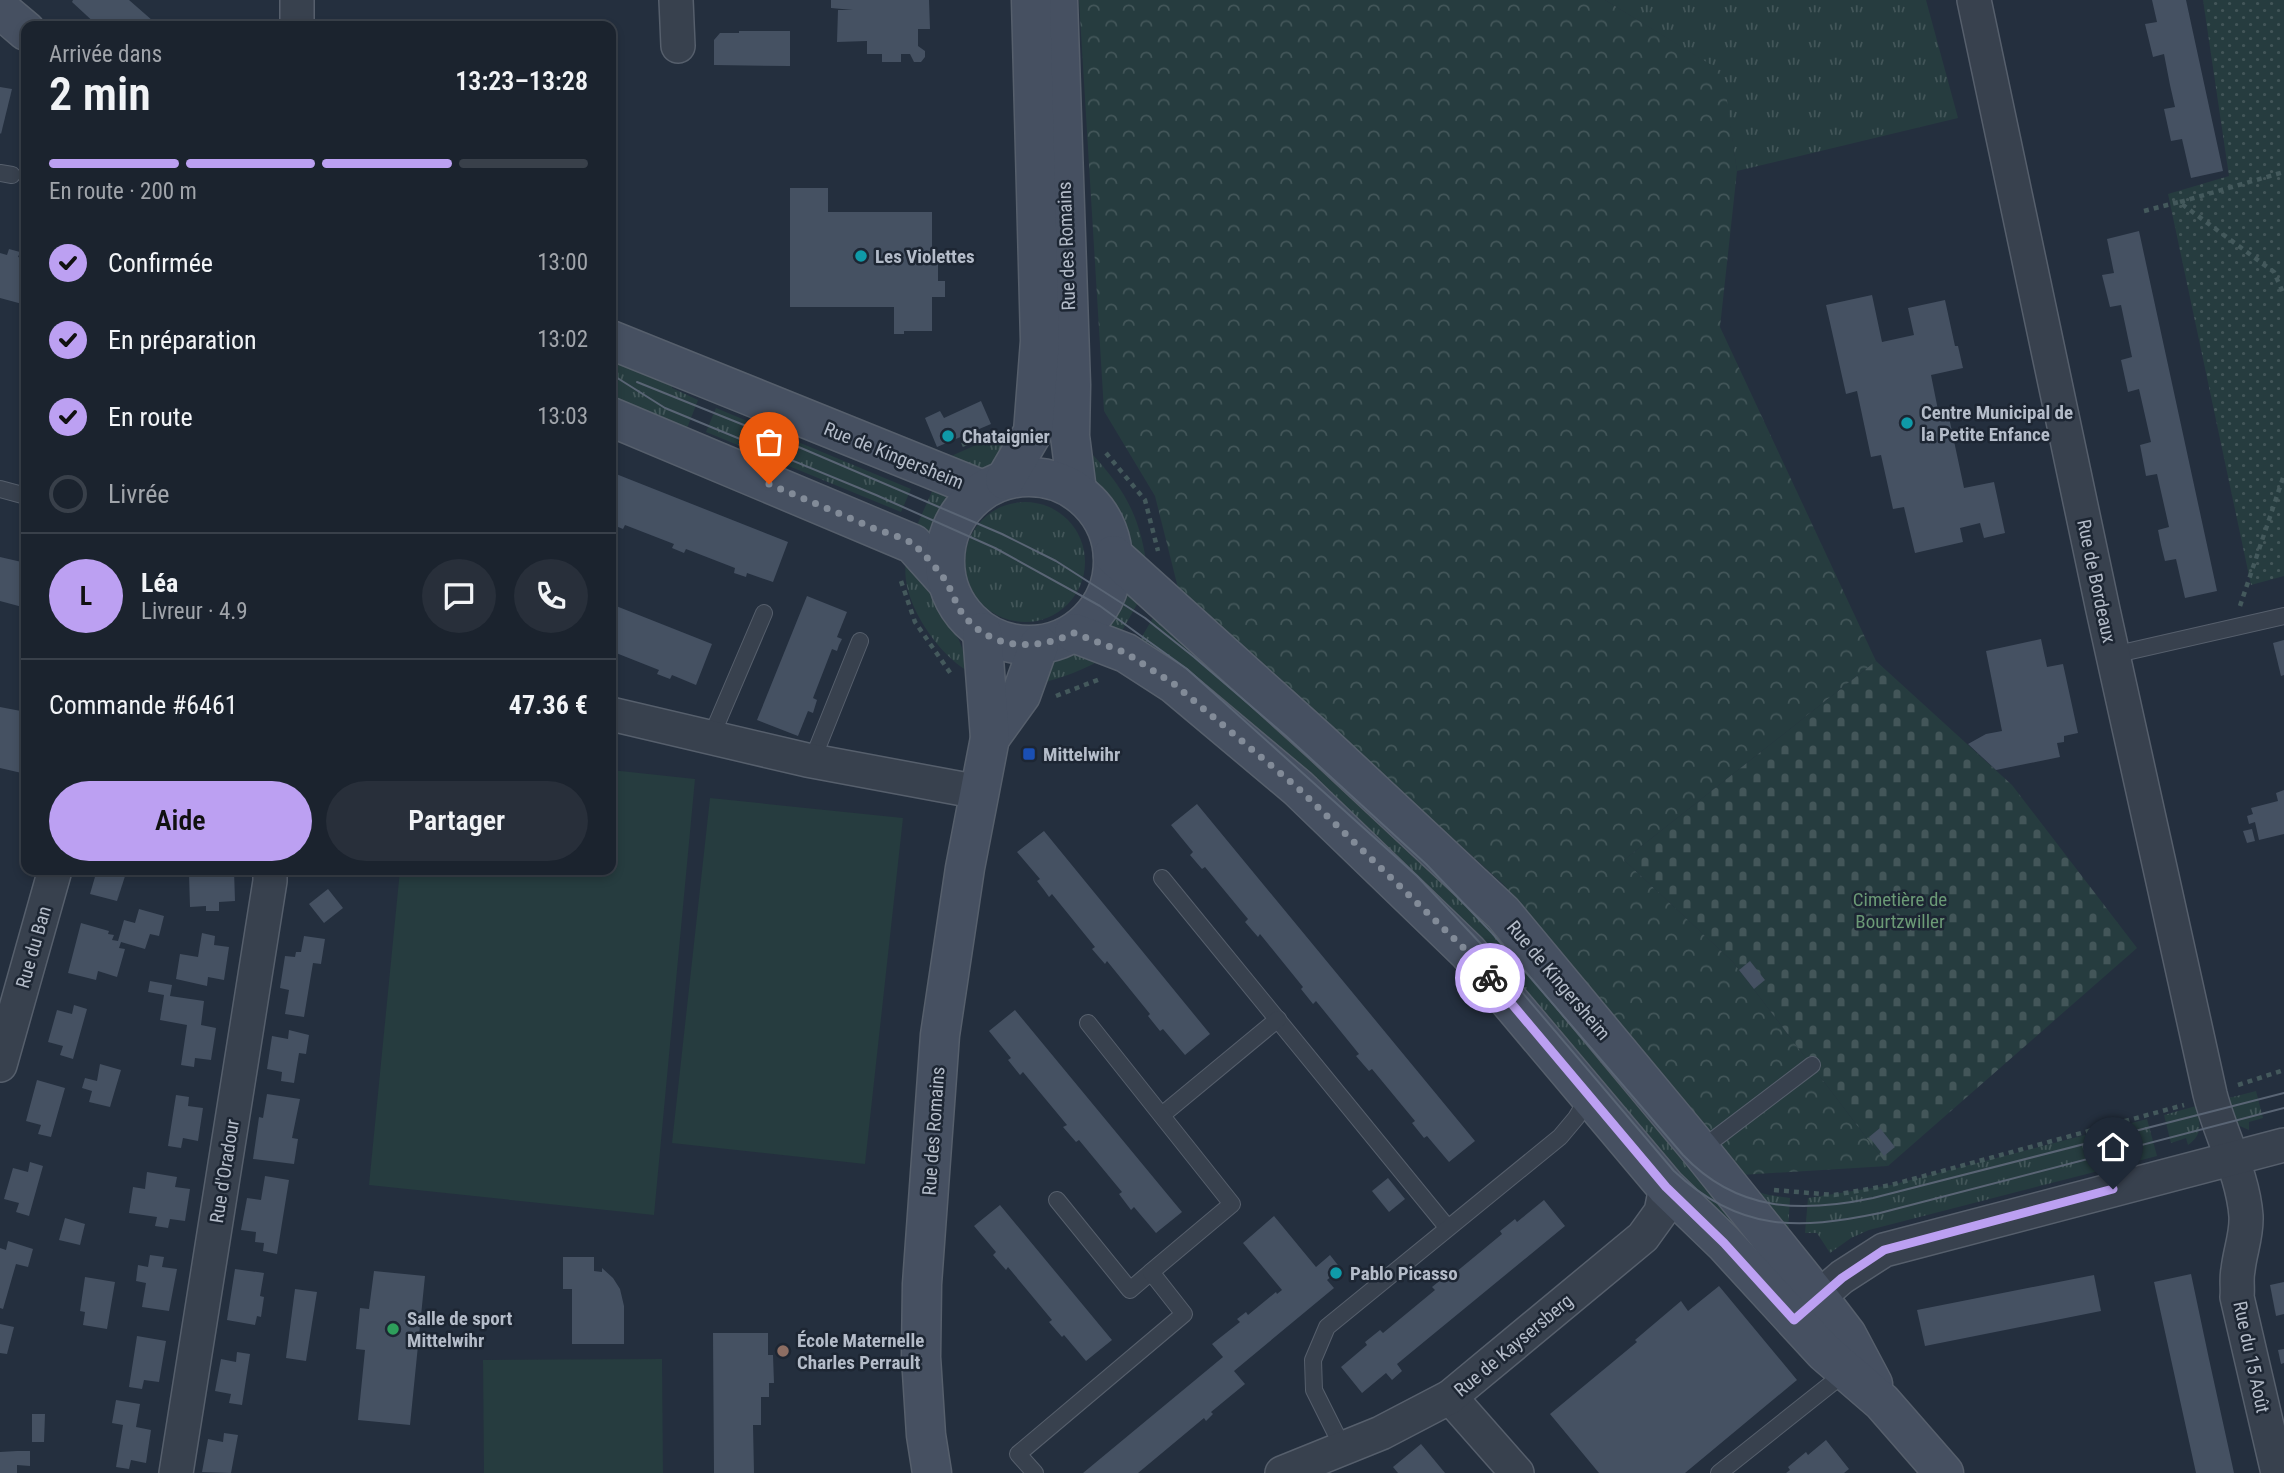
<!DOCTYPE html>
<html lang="fr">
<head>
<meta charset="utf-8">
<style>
	body { margin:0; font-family:"Roboto Condensed",sans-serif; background:#282f3a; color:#f1f3f6; height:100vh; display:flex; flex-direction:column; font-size:26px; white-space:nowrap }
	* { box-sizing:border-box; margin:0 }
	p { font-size:23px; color:#a0a4aa }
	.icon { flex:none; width:38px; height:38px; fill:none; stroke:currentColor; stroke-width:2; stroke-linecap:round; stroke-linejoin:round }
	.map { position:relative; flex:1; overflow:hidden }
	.drawer { position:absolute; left:21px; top:21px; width:595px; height:854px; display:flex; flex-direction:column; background:#1b232e; border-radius:14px; box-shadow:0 4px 10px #0003,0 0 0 2px #39404a }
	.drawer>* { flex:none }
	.pin { position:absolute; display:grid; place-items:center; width:60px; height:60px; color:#fff; margin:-72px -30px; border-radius:50% 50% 50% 0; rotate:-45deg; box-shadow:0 0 7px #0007 }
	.pin .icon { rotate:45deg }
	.courier { position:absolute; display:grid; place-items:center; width:70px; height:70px; margin:-35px; border:5px solid #bca0f2; border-radius:50%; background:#fff; color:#222; box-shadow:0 2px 9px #0007 }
	.overview em { font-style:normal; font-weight:600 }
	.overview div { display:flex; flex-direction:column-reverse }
	.overview { display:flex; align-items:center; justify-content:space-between; height:119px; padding:0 28px }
	h1 { font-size:46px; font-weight:600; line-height:52px }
	.bar { display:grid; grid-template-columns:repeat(4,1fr); gap:10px 7px; align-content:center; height:84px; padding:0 28px }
	.bar i { height:9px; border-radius:5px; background:#39404a }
	.bar .current { background:#bca0f2 }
	.bar p { grid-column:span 4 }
	.line { display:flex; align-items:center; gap:18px; padding:0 28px; border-top:2px solid #39404a }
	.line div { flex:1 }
	.round { display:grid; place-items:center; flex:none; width:74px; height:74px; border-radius:37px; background:#282f3a }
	ol { padding:0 28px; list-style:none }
	li { display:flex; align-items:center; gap:21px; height:77px }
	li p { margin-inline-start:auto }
	li .icon { padding:7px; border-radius:50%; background:#bca0f2; color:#111; stroke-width:4 }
	li:last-child { color:#a0a4aa }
	li i { width:38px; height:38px; border:4px solid #39404a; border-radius:50% }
	.primary-button { display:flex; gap:14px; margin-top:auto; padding:14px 28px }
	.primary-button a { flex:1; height:80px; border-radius:42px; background:#bca0f2; color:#111; font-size:28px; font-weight:600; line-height:80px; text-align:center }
	.primary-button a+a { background:#282f3a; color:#f1f3f6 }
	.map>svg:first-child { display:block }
</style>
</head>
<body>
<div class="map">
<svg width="2284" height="1473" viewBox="0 0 2284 1473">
	<defs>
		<pattern id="grass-tufts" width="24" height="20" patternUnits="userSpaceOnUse" patternTransform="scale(1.75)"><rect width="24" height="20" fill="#263c3f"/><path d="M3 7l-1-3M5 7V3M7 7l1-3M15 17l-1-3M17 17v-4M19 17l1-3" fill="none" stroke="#435659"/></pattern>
		<pattern id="forest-crowns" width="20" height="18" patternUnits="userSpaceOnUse" patternTransform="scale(1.75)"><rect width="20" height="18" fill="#263c3f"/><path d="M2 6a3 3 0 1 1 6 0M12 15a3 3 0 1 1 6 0" fill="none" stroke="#435659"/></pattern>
		<pattern id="cemetery-stones" width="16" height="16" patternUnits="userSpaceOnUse" patternTransform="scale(1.75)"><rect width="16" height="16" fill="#263c3f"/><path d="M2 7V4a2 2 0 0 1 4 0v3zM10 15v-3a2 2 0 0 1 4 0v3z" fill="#435659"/></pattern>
		<pattern id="park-dots" width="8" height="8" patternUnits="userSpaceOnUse" patternTransform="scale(1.75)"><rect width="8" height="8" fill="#263c3f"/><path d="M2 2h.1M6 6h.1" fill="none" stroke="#435659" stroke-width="1.8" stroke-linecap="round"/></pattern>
	</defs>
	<rect width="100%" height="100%" fill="#242f3e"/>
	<g fill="url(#grass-tufts)">
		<path d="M1605 0H1926L1958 118 1737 171 1722 72Z"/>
		<path d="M611 355 674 380 672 388 698 400 684 436 611 405Z"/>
		<path d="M716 408 911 489 901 512 706 432Z"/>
		<path d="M1011 440 997 468 982 473 949 457 976 445Z"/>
		<path d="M1088 450C1124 487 1141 517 1147 569L1127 560C1124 545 1122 530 1114 517 1099 488 1091 485 1088 450Z"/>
		<path d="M934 487 947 495V503L930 535 914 532Z"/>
		<circle cx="1025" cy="562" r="60"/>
		<path d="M907 558 928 584 940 612 959 640 967 661 966 670C935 651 897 595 907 558Z"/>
		<path d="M1127 591 1140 599 1118 638 1104 625 1120 593Z"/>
		<path d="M1157 611 1447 875 1758 1249 1754 1253 1140 640Z"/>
		<path d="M1069 651 1108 656C1085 669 1062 679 1036 684 1044 668 1054 660 1069 651Z"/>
		<path d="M2256 1091 2263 1118 2249 1122V1130L2233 1123 2225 1099Z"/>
		<path d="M2196 1106C2200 1122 2204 1134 2188 1145L2186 1138 2171 1143 2164 1115Z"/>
		<path d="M2147 1119 2157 1156 1869 1230 1851 1238 1830 1253 1817 1233H1805L1808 1198 1891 1185Z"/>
		<path d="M1735 1186 1769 1195 1790 1198 1788 1233Z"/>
	</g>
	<path fill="url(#forest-crowns)" d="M1079 0H1605L1723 72 1737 171 1720 327 1876 661 1624 860 1733 962 1888 1166 1741 1175 1503 884 1178 588 1155 496 1104 411Z"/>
	<path fill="url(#cemetery-stones)" d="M1876 661 2012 785 2137 948 1888 1166 1733 962 1624 860Z"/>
	<path fill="url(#park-dots)" d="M2203 0H2284V576L2251 585 2168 194 2229 176Z"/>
	<g fill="#263c3f">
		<path d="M611 770 695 779 654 1215 369 1185 400 870H611Z"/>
		<path d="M710 798 903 818 865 1164 672 1143Z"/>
		<path d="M662 1359 663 1473H484L483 1360Z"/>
	</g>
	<g fill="#455162">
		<path d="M73 0H129L153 21 148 26H98L72 2Z"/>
		<path d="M831 0H929L930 29H918V46L925 51V57L921 62H914L910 54H901V62H882V54H867V41L837 42 838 10H853L831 8Z"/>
		<path d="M2152 0H2186L2223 171 2191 178 2182 139 2171 141 2164 109 2175 107 2170 85 2164 54 2153 57 2145 24 2157 22Z"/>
		<path d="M199 22H252V26H198Z"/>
		<path d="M739 31H790V66L714 65V40L720 33H739Z"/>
		<path d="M0 87 12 89 1 134 0 133Z"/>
		<path d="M790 188H828V212H932V262L938 263V281H945V297H932V331H904V334H894V307H790Z"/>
		<path d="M2139 231 2217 591 2185 598 2176 559 2165 561 2161 545 2158 530 2169 527 2157 474 2146 476 2140 445 2151 442 2139 389 2128 392 2121 360 2132 357 2121 305 2110 307 2102 275 2114 273 2107 239Z"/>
		<path d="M9 249 20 252 18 257 26 259V305L0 298V253L7 255Z"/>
		<path d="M1872 295 1882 342 1914 335 1908 308 1945 300 1955 346H1958L1963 368 1931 375 1938 410 1947 408 1964 488 1994 482 2005 533 1984 538 1980 523 1960 528 1963 542 1915 553 1904 507 1893 509 1881 455 1871 457 1857 391 1846 394 1826 305Z"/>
		<path d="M981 401 991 424 937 447 925 418 940 411 944 418Z"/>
		<path d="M611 472 788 542 773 582 747 573 746 577 734 573 735 568 686 549 684 553 672 548 674 544 625 525 623 529 611 524Z"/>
		<path d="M0 557 26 563V608L0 601Z"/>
		<path d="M807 596 847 612 837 637 842 639 839 645 837 651 832 649 813 698 817 700 813 713 808 711 798 736 757 720Z"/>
		<path d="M611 604 712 644 696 685 672 675 670 679 657 674 659 670 611 651Z"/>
		<path d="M2041 639 2047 667 2063 664 2078 733 2064 736V742L2057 743 2060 757 1996 770 1968 744 1986 734 2002 731 1986 651Z"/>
		<path d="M2284 640V675L2281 676 2273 643Z"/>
		<path d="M0 707 26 712V774L0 768Z"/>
		<path d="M2284 790V834L2259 840 2255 822 2249 824 2247 816 2253 814 2251 808 2278 801 2276 793Z"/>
		<path d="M1197 804 1475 1141 1449 1162 1427 1136 1424 1138 1412 1123 1415 1121 1372 1069 1369 1071 1356 1056 1359 1054 1316 1001 1313 1004 1301 989 1303 987 1260 934 1258 937 1245 922 1248 919 1205 867 1202 869 1190 855 1193 852 1171 825Z"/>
		<path d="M2252 829 2255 841 2247 843 2243 831Z"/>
		<path d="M1044 831 1210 1034 1185 1055 1163 1029 1160 1031 1148 1016 1150 1014 1107 961 1105 964 1098 956 1092 949 1095 947 1052 894 1049 897 1044 890 1037 881 1040 879 1017 852Z"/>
		<path d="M97 870H127L117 901 90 894Z"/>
		<path d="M205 870H234L235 901 219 902V911H206V906L190 907 189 874H206Z"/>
		<path d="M328 889 343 908 324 923 309 904Z"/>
		<path d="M139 909 164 916 159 936 150 934 145 949 121 942 119 948 125 949 117 977 98 971 96 980 68 973 81 923 109 931 108 934 114 935 112 940 118 941 124 920 135 923Z"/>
		<path d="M202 933 215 936 214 945 229 947 224 980 208 977 207 986 176 979 180 954 198 957Z"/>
		<path d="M304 936 325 939 321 964 313 963 304 1017 285 1014 289 990 280 988 285 956 295 957 296 952H301Z"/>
		<path d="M1750 961 1765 980 1754 989 1739 970Z"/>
		<path d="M150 981 172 985 170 996 204 1001 201 1025 216 1028 211 1060 195 1058 194 1067 181 1065 187 1025 160 1020 164 995 148 992Z"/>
		<path d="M74 1005 87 1009 73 1059 60 1055 63 1046 48 1042 57 1010 72 1014Z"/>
		<path d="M1015 1010 1182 1212 1156 1233 1134 1207 1131 1210 1119 1194 1122 1192 1079 1140 1076 1142 1063 1127 1067 1125 1023 1072 1020 1075 1008 1060 1011 1058 989 1031Z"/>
		<path d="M289 1030 309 1035 306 1054 299 1053 294 1083 281 1081 282 1072 267 1069 272 1036 288 1039Z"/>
		<path d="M100 1064 121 1070 110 1107 89 1102 92 1091 82 1088 85 1078 97 1081Z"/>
		<path d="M37 1080 65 1088 51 1137 38 1134 41 1125 26 1121Z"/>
		<path d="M267 1094 300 1099 292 1138 298 1139 294 1164 253 1159 259 1117 263 1118Z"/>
		<path d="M176 1095 189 1097 188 1106 203 1108 198 1141 183 1138 181 1148 168 1146Z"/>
		<path d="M1880 1128 1895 1147 1884 1156 1869 1137Z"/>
		<path d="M30 1162 43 1166 29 1216 16 1212 19 1203 4 1199 13 1168 28 1172Z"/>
		<path d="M147 1172 177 1177 175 1187 190 1189 185 1221 170 1219 168 1228 155 1226 157 1217 129 1213 133 1187 145 1189Z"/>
		<path d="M265 1176 289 1180 277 1254 263 1251 264 1243 255 1242 256 1232 241 1230 247 1198 261 1200Z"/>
		<path d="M1388 1178 1405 1199 1389 1212 1372 1191Z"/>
		<path d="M1544 1200 1565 1226 1397 1364 1402 1371 1392 1380 1386 1373 1362 1393 1341 1367 1367 1345 1365 1342 1380 1330 1383 1333 1435 1290 1432 1287 1448 1274 1450 1277 1502 1234 1500 1231 1515 1219 1517 1222Z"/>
		<path d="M1000 1205 1112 1340 1086 1361 1064 1335 1062 1337 1049 1322 1052 1320 1008 1267 1006 1270 993 1255 996 1252 974 1226Z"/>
		<path d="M1274 1216 1316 1267 1330 1255 1341 1269 1327 1280 1334 1288 1234 1371 1245 1384 1211 1412 1213 1414 1206 1421 1204 1418 1138 1473H1083L1223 1357 1212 1344 1240 1322 1237 1319 1246 1312 1248 1315 1276 1292 1277 1294 1282 1290 1243 1243Z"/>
		<path d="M65 1218 85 1224 80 1245 59 1240Z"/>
		<path d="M8 1241 33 1249 28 1267 16 1264 3 1309 0 1308V1248L6 1250Z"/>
		<path d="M150 1255 164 1257 162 1267 177 1269 169 1311 142 1307 146 1283 136 1281 138 1265 148 1267Z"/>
		<path d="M563 1257H594V1271L602 1272V1268L613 1278 620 1289 624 1306V1344H572V1289H563Z"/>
		<path d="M235 1269 264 1273 260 1296 264 1297 261 1317 257 1316 255 1325 227 1320Z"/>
		<path d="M374 1271 425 1276 410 1425 358 1420 365 1350 356 1349 360 1308 369 1309Z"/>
		<path d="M2191 1274 2209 1359 2234 1473H2196L2154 1282Z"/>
		<path d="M2094 1275 2101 1311 1925 1346 1917 1310Z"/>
		<path d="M85 1277 115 1282 107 1329 83 1325 85 1312 80 1311Z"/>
		<path d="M2284 1282V1314L2276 1316 2270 1285Z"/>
		<path d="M1719 1286 1797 1380 1685 1473H1599L1550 1414 1637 1342 1635 1340 1681 1301 1688 1311Z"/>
		<path d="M295 1289 317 1292 306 1361 286 1358Z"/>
		<path d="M0 1324 14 1327 7 1354 0 1353Z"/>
		<path d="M713 1333H768V1355H773L774 1383H769V1397H761V1425H753L754 1473H714Z"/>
		<path d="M137 1336 166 1341 159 1382 144 1380 142 1389 129 1387Z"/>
		<path d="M2284 1349V1363L2281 1364 2278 1350Z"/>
		<path d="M237 1352 250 1354 242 1405 229 1403 231 1394 215 1391 221 1359 236 1362Z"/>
		<path d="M116 1400 140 1404 136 1427 151 1430 146 1463 131 1460 129 1469 116 1467 123 1425 112 1423Z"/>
		<path d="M32 1414H45L44 1442H32Z"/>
		<path d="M224 1433 238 1435 231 1473 202 1472 208 1439 223 1442Z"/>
		<path d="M1826 1440 1849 1469 1844 1473H1786L1790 1470 1788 1467 1806 1452 1808 1455Z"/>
		<path d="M1421 1444 1445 1473H1398L1393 1467Z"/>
		<path d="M17 1451H30V1466L17 1465V1473H0V1452Z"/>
	</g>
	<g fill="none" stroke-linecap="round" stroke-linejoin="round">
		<g stroke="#565f6c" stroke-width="18">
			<g id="service">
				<path d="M0 173 12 175"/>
				<path d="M0 489 26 496"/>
				<path d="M2113 655 2284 616"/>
				<path d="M711 737 764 613"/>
				<path d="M812 761 860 641"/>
				<path d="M1162 878 1447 1227"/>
				<path d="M1162 1115 1278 1019"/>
				<path d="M1700 1150 1812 1065"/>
				<path d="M1057 1200 1130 1290 1151 1272"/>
				<path d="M1343 1448 1314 1390 1313 1360 1327 1327 1560 1137 1576 1118 1590 1095"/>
				<path d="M1035 1473 1018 1454 1184 1314 1151 1272 1232 1204 1088 1023"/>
				<path d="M1719 1473 1846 1372"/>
			</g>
		</g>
		<g stroke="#565f6c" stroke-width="36">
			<g id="minor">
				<path d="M676 0 678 46"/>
				<path d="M1974 0 2103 610 2210 1094C2220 1134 2243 1174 2246 1216 2247 1235 2240 1251 2238 1270 2236 1279 2238 1288 2237 1297L2278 1473"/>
				<path d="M297 26V0"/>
				<path d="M611 714 807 760 979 792"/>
				<path d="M0 1065 55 870"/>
				<path d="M1798 1315 1842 1277 1884 1250 2284 1145"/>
				<path d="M1450 1397 1517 1473"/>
				<path d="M176 1473 270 881V870"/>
				<path d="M1282 1473 1381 1433 1450 1397 1643 1237 1661 1212 1666 1187"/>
			</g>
		</g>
		<g stroke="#565f6c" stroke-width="41">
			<g id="secondary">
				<path d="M1058 0 1071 385 1070 436 1077 491"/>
				<path d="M0 9 26 31"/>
				<path d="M611 340 983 490"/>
				<path d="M611 417 913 544 947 582"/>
				<circle cx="1029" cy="561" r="84"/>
				<path d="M1005 480 1033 432 1040 341 1031 0"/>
				<path d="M1113 555 1319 741 1503 913 1700 1150 1818 1297 1847 1335 1873 1384"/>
				<path d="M1074 633 1126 653 1174 684 1298 788 1468 952 1666 1187 1724 1243 1824 1352 1882 1402 1944 1473"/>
				<path d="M990 738 1021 695 1039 645"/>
				<path d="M932 1473 926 1435 921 1357 922 1284 940 1035 965 868 990 738 982 632"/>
			</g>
		</g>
		<g stroke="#44595c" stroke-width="4.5" stroke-dasharray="5 5" stroke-linecap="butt">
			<path d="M2180 202 2284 172"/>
			<path d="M2144 211 2179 202 2274 272 2284 295"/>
			<path d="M962 445 996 432"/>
			<path d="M1106 453 1145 500 1158 551"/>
			<path d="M901 581 915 622 951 674"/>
			<path d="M2240 606 2284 475"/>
			<path d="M1056 696 1100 679"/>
			<path d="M2238 1085 2284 1070"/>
			<path d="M1774 1190 1834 1195 1891 1185 2184 1105"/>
		</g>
		<use href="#service" stroke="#38414e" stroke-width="16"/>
		<use href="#minor" stroke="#38414e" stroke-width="33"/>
		<use href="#secondary" stroke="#465061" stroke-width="38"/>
		<g stroke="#5a6575" stroke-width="2">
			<path d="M611 374 665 408 876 495 995 548 1100 606 1137 633 1187 669 1417 876 1482 945 1674 1171C1739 1232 1798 1230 1880 1213L2284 1108"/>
			<path d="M637 382 801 448 1002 534 1056 561 1145 618 1194 657 1286 736 1426 864 1492 933 1683 1155C1737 1212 1801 1213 1873 1198L2284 1093"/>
		</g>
	</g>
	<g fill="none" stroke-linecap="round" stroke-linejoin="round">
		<path stroke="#828b98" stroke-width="7" stroke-dasharray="0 12.6" d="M769 484C804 499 839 513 873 528 886 533 903 537 913 544 922 551 943 575 948 585 954 596 957 608 966 618 995 651 1037 650 1074 633L1126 653 1174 684 1298 788 1468 952 1490 978"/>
		<path stroke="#bca0f2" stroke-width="9" d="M1490 978 1666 1187 1724 1243 1794 1320 1842 1278 1884 1250 2113 1189"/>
	</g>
	<g fill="#0f9aa8" stroke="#1d2633" stroke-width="2.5">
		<circle cx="861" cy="256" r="7"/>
		<circle cx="1907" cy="423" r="7"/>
		<circle cx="948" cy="436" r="7"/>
		<circle cx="1336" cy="1273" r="7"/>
	</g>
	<rect fill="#1a4fb4" stroke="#1d2633" stroke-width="2.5" x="1022" y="747" width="14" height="14" rx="3.5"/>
	<circle fill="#2e9e5b" stroke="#1d2633" stroke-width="2.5" cx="393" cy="1329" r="7"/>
	<circle fill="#8d6e63" stroke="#1d2633" stroke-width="2.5" cx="783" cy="1351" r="7"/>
	<g text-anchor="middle" stroke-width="5" stroke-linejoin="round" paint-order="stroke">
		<g font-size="19" fill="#b4bcc9" stroke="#1d2633">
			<text transform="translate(1066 246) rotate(-92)" y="7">Rue des Romains</text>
			<text transform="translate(894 455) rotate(22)" y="7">Rue de Kingersheim</text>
			<text transform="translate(2097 581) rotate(78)" y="7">Rue de Bordeaux</text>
			<text transform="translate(33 947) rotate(-74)" y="7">Rue du Ban</text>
			<text transform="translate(1559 980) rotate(50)" y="7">Rue de Kingersheim</text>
			<text transform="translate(933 1131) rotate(-86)" y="7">Rue des Romains</text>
			<text transform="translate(224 1171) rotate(-81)" y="7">Rue d'Oradour</text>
			<text transform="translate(1513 1345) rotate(-40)" y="7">Rue de Kaysersberg</text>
			<text transform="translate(2252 1357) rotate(78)" y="7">Rue du 15 Août</text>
		</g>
		<g font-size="19" font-weight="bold" fill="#b4bcc9" stroke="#1d2633" text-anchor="start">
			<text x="875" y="263">Les Violettes</text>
			<text x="1921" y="419">Centre Municipal de<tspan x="1921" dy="22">la Petite Enfance</tspan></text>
			<text x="962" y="443">Chataignier</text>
			<text x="1043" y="761">Mittelwihr</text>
			<text x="1350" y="1280">Pablo Picasso</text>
			<text x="407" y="1325">Salle de sport<tspan x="407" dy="22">Mittelwihr</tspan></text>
			<text x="797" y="1347">École Maternelle<tspan x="797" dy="22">Charles Perrault</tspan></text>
		</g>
		<g font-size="19" fill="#6b9a76" stroke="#1d2633">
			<text x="1900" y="906">Cimetière de<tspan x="1900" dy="22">Bourtzwiller</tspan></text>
		</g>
	</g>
</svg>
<div class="pin" style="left:769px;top:484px;background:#ea580c"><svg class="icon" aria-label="bag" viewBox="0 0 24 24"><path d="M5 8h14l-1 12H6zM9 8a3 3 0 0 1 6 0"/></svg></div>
<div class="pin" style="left:2113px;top:1189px;background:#1f2937"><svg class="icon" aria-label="home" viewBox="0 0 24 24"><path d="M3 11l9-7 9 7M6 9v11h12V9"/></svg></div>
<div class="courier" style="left:1490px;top:978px"><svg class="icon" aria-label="bike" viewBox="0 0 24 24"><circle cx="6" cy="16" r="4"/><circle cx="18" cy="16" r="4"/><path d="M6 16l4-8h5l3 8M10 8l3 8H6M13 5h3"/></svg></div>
<section class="drawer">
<div class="overview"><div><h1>2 min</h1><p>Arrivée dans</p></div><em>13:23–13:28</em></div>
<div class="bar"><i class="current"></i><i class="current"></i><i class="current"></i><i></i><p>En route · 200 m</p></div>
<ol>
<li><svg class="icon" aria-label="check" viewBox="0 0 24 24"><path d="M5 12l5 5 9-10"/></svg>Confirmée<p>13:00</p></li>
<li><svg class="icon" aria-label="check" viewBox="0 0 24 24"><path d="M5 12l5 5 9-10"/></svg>En préparation<p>13:02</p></li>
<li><svg class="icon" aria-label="check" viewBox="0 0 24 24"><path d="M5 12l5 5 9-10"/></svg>En route<p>13:03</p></li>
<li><i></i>Livrée</li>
</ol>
<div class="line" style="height:126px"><b class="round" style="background:#bca0f2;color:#111">L</b><div><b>Léa</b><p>Livreur · 4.9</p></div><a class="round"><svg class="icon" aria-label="chat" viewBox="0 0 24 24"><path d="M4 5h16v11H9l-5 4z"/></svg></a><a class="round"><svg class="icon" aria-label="phone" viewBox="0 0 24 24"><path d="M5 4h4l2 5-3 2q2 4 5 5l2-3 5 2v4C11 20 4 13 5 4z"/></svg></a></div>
<div class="line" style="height:91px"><div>Commande #6461</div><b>47.36 €</b></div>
<div class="primary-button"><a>Aide</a><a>Partager</a></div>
</section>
</div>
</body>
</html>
